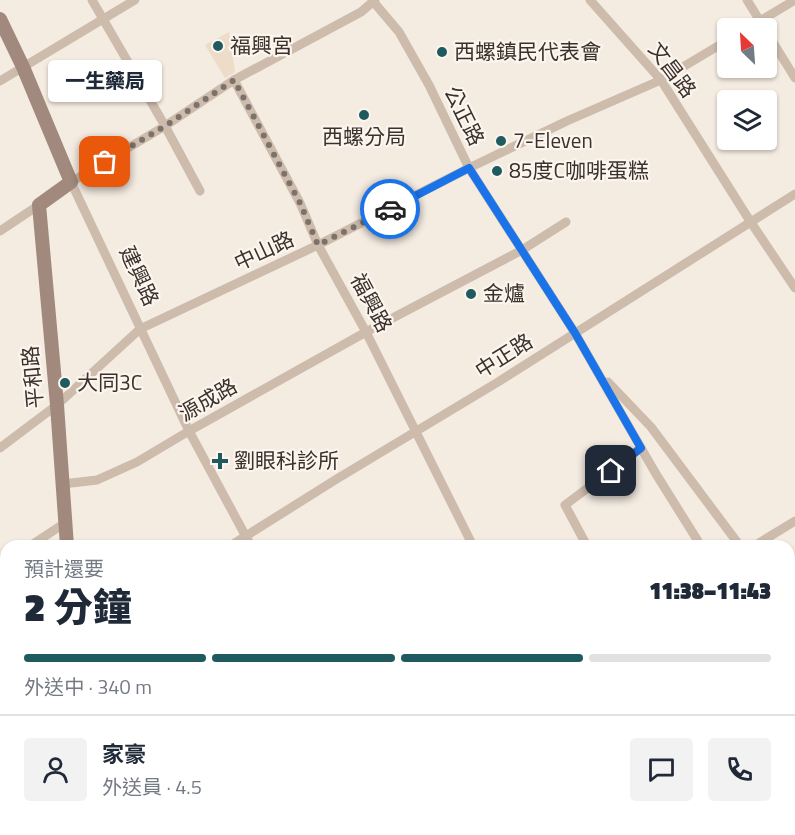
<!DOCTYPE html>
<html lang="zh-TW">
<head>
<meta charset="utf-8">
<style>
	body { margin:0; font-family:"Titillium Web","Noto Sans TC",sans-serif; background:#f2f2f3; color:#1f2937; height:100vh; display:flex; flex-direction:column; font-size:22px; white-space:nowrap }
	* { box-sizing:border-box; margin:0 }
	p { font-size:20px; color:#747a83 }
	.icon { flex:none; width:33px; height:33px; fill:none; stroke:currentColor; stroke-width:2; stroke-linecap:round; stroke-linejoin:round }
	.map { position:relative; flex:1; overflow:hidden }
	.details { position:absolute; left:0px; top:540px; width:795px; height:296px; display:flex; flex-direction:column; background:#fff; border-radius:18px 18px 0 0; box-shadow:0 2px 4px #0004 }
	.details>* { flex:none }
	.needle { width:39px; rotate:335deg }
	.controls { position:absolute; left:717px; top:18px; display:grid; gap:12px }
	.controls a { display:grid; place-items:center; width:60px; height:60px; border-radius:6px; background:#fff; box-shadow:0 2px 4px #0004; font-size:30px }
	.pin { position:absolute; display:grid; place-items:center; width:51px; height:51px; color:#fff; margin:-26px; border-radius:12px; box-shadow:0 3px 9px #0006 }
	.courier { position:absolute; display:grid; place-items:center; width:60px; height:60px; margin:-30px; border:4px solid #1a73e8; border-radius:50%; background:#fff; color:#222; box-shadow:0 2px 8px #0007 }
	.bubble { position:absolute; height:42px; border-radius:6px; background:#fff; box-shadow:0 2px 4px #0004; font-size:20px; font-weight:800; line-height:42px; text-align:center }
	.summary em { font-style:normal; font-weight:800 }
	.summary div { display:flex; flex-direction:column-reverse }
	.summary { display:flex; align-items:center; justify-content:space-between; height:102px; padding:0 24px }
	h1 { font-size:39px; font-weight:800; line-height:45px }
	.bar { display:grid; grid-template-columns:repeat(4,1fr); gap:9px 6px; align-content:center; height:72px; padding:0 24px }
	.bar i { height:8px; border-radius:4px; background:#e0e1e3 }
	.bar .active { background:#1f5a5e }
	.bar p { grid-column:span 4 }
	.line { display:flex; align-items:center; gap:15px; padding:0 24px; border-top:2px solid #e0e1e3 }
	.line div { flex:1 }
	.round { display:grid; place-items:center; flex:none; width:63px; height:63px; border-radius:6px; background:#f2f2f3 }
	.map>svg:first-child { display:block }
</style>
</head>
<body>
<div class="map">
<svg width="795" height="835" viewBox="0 0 795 835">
	<rect width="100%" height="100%" fill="#f4ebe1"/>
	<path fill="#ecdcc8" d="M229 32 235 72 225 78 205 45Z"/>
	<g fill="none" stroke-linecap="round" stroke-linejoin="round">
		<g stroke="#cdbbac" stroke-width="9">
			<path d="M92 0 165 126 200 191"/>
			<path d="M372 0 399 32 429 85 469 168 575 333 656 474 701 546"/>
			<path d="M590 0 661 80 750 221 795 288"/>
			<path d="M747 0 763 26"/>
			<path d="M748 28 795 0"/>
			<path d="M766 31 795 78"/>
			<path d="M234 80 300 203 318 245 366 332 473 546"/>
			<path d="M0 81 135 0"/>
			<path d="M0 231 39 205"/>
			<path d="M608 382 651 427 740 546"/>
			<path d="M0 448 57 405 140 329 318 245 469 168 567 121 661 80 728 40"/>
			<path d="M63 484 97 480 137 462 189 431 366 332 522 250 566 222"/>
			<path d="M30 546 65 523"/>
			<path d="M230 546 335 480 498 382 795 194"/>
			<path d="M251 546 189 431 71 182 165 126 234 80 361 12 375 0"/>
			<path d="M587 546 565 505 641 448"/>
			<path d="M754 546 795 521"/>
			<path d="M0 565 6 561"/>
			<path d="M789 610 795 618"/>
			<path d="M0 688 6 684"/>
			<path d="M789 690 795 700"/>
			<path d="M0 724 6 733"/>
			<path d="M789 790 795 786"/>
			<path d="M389 830 392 835"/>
			<path d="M617 830 620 835"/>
			<path d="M738 830 741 835"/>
			<path d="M17 835 26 830"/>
			<path d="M279 835 287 830"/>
			<path d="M724 835 732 830"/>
		</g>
		<g stroke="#a18a7d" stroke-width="14">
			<path d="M0 19 23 67 71 182 39 205 57 405 67 546"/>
			<path d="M85 830 86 835"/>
		</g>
	</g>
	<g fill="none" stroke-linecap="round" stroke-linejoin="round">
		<path stroke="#7c716b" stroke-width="6" stroke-dasharray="0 10.8" d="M105 162 165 126 234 80 300 203 318 245 390 209"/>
		<path stroke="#1a73e8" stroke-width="8" d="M390 209 469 168 575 333 641 448 611 471"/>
	</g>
	<g fill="#1f5a5e" stroke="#fbf5ee" stroke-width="2">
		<circle cx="218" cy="46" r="6"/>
		<circle cx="442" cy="52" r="6"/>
		<circle cx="364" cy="115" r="6"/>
		<circle cx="501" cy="141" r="6"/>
		<circle cx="497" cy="171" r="6"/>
		<circle cx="471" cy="294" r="6"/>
		<circle cx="65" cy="383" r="6"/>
		<path d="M217 452h6v6h6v6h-6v6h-6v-6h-6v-6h6z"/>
	</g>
	<g text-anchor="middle" stroke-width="4.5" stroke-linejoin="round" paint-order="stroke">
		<g font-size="21" fill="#3b302b" stroke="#fbf5ee" text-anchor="start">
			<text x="230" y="53">福興宮</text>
			<text x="454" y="59">西螺鎮民代表會</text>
			<text x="364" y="144" text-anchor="middle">西螺分局</text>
			<text x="513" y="148">7-Eleven</text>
			<text x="509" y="178">85度C咖啡蛋糕</text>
			<text x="483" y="301">金爐</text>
			<text x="77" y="390">大同3C</text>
			<text x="234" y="468">劉眼科診所</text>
		</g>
		<g font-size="21" fill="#3b302b" stroke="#fbf5ee">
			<text transform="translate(672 70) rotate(53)" y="7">文昌路</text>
			<text transform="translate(464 116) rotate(64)" y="7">公正路</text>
			<text transform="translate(264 251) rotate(-25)" y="7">中山路</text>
			<text transform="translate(139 276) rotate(65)" y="7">建興路</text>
			<text transform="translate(371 303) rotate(62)" y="7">福興路</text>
			<text transform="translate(504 356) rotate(-32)" y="7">中正路</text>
			<text transform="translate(33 377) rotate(-95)" y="7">平和路</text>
			<text transform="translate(208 400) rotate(-30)" y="7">源成路</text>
		</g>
	</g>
</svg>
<div class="controls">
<a><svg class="needle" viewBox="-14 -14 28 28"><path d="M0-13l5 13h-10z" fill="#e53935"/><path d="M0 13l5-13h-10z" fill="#747a83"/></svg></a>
<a><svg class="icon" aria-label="layers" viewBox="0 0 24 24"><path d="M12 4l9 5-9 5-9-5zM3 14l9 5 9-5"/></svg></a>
</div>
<div class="pin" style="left:105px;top:162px;background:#ea580c"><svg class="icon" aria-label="bag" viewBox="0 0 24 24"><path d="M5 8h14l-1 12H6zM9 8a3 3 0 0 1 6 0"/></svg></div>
<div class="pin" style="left:611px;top:471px;background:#1f2937"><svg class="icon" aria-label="home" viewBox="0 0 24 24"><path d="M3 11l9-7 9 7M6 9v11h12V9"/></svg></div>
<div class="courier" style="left:390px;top:209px"><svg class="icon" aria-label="car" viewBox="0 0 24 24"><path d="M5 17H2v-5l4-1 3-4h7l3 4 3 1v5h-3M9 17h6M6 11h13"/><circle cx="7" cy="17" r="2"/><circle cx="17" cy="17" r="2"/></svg></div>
<div class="bubble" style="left:48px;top:60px;width:114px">一生藥局</div>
<section class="details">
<div class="summary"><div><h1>2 分鐘</h1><p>預計還要</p></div><em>11:38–11:43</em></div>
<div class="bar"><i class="active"></i><i class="active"></i><i class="active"></i><i></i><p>外送中 · 340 m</p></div>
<div class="line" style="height:108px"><a class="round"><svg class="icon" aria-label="person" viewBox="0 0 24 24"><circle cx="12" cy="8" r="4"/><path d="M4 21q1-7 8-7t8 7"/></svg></a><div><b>家豪</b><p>外送員 · 4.5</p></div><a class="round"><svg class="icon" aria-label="chat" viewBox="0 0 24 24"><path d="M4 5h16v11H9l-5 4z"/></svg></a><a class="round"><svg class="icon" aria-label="phone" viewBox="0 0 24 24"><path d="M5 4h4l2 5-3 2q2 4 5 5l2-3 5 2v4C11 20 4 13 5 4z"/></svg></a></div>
</section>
</div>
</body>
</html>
